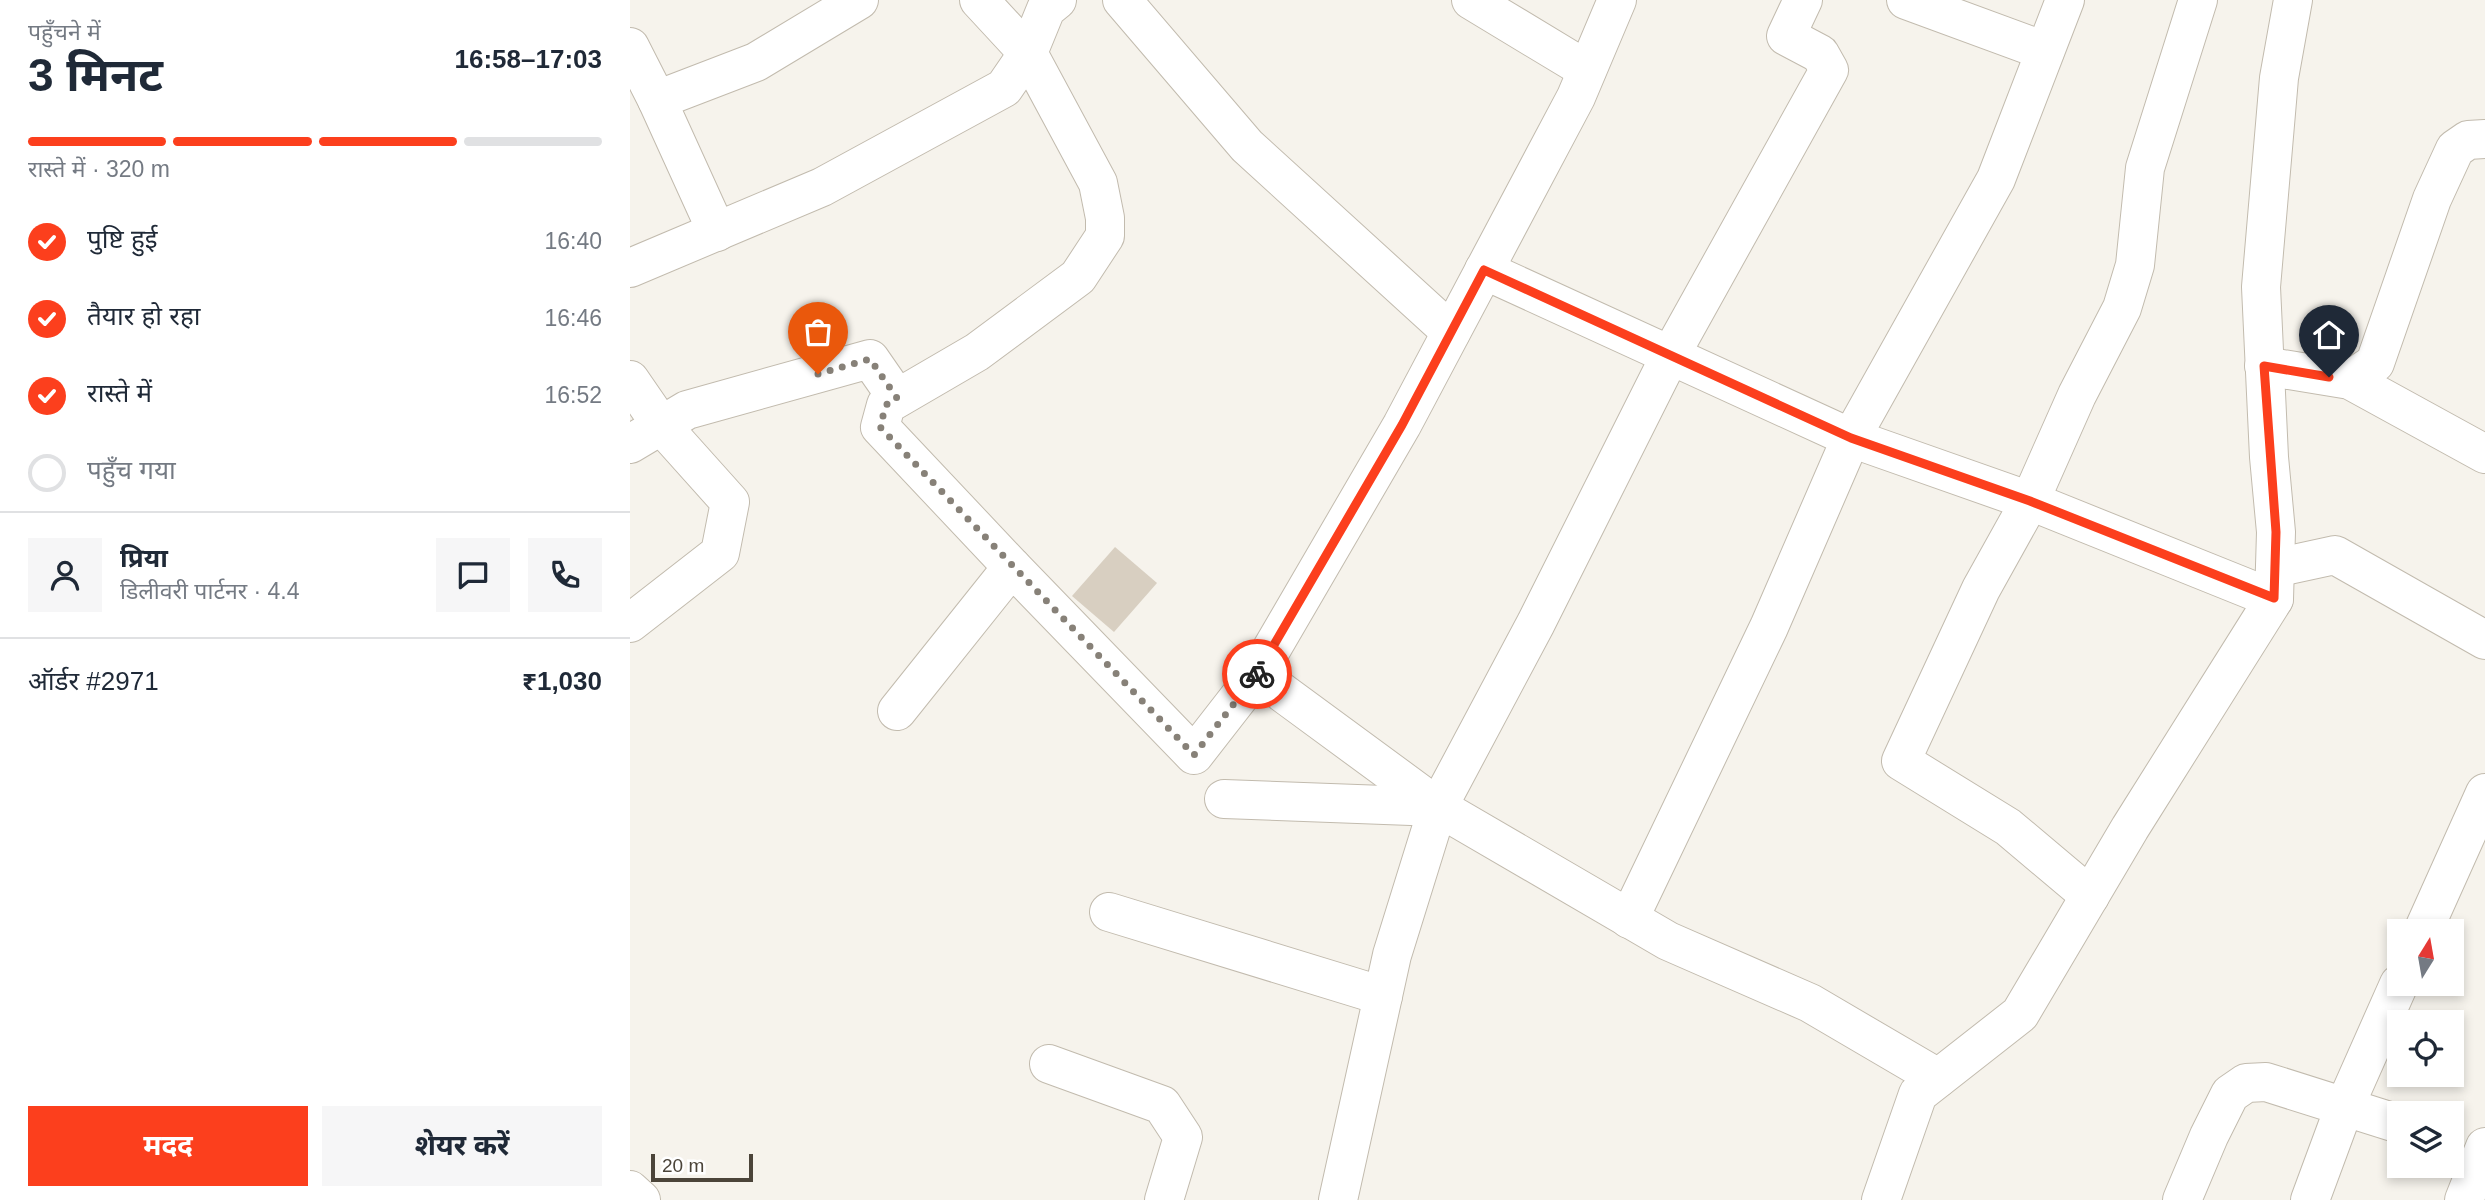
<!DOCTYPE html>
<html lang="hi">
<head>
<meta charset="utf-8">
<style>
	body { margin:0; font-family:Arial,"Noto Sans Devanagari",sans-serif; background:#f6f6f7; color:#1f2937; height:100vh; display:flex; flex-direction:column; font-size:26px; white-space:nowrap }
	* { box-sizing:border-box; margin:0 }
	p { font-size:23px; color:#747a83 }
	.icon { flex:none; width:38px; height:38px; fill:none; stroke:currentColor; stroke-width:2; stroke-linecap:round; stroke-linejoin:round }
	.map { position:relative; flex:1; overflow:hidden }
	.drawer { display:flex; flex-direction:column; background:#fff; width:630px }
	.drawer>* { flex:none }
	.needle { width:46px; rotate:11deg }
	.buttons { position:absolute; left:1757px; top:919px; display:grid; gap:14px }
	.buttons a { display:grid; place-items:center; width:77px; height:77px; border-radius:0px; background:#fff; box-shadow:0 4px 10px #0003; font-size:35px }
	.scale { position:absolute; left:21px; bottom:18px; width:102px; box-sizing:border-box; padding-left:7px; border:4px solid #4b4439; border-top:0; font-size:19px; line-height:24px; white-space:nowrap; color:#4b4439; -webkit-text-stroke:5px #fff; paint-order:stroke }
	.pin { position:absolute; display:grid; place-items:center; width:60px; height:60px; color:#fff; margin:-72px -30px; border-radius:50% 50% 50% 0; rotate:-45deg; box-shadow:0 0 7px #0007 }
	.pin .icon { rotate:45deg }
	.courier { position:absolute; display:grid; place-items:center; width:70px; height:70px; margin:-35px; border:5px solid #fc3f1d; border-radius:50%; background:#fff; color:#222; box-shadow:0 2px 9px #0007 }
	.headline em { font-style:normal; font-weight:700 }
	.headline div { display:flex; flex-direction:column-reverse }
	.headline { display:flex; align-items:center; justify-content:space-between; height:119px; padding:0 28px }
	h1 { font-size:46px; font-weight:700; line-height:52px }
	.bar { display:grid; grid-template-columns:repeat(4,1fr); gap:10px 7px; align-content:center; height:84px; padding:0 28px }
	.bar i { height:9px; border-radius:5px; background:#e0e1e3 }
	.bar .on { background:#fc3f1d }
	.bar p { grid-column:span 4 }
	.line { display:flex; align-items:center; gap:18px; padding:0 28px; border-top:2px solid #e0e1e3 }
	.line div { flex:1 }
	.round { display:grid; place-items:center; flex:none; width:74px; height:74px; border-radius:0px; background:#f6f6f7 }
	ol { padding:0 28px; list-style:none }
	li { display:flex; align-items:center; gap:21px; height:77px }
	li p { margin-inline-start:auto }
	li .icon { padding:7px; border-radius:50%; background:#fc3f1d; color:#fff; stroke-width:4 }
	li:last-child { color:#747a83 }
	li i { width:38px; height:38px; border:4px solid #e0e1e3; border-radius:50% }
	.primary-button { display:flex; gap:14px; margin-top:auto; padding:14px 28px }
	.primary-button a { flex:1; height:80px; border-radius:0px; background:#fc3f1d; color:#fff; font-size:28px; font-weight:700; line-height:80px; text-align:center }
	.primary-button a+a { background:#f6f6f7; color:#1f2937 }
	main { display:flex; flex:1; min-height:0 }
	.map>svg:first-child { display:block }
</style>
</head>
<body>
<main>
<section class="drawer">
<div class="headline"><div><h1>3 मिनट</h1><p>पहुँचने में</p></div><em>16:58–17:03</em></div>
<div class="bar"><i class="on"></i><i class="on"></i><i class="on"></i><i></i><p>रास्ते में · 320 m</p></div>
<ol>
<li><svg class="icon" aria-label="check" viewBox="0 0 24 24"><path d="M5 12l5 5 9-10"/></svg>पुष्टि हुई<p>16:40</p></li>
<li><svg class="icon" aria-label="check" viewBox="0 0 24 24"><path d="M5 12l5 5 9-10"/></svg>तैयार हो रहा<p>16:46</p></li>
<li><svg class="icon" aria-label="check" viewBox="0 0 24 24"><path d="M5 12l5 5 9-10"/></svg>रास्ते में<p>16:52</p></li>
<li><i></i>पहुँच गया</li>
</ol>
<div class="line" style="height:126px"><a class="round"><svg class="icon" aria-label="person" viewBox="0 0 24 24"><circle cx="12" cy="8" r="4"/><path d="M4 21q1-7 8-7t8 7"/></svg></a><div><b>प्रिया</b><p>डिलीवरी पार्टनर · 4.4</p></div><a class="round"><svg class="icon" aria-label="chat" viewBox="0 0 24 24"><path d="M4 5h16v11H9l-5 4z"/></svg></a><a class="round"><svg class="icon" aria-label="phone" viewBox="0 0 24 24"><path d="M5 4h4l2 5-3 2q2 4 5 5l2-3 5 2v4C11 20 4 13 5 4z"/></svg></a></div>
<div class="line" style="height:91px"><div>ऑर्डर #2971</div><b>₹1,030</b></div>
<div class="primary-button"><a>मदद</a><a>शेयर करें</a></div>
</section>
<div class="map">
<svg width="1855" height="1200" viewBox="0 0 1855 1200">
	<rect width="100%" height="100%" fill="#f6f3ec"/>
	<path fill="#d8cfc1" d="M485 547 527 583 484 632 442 596Z"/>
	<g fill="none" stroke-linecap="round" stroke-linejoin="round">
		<g stroke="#c2bbae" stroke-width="40">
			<g id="minor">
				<path d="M349 0 398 53 468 183 475 218V236L448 277 347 352 256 405 250 427 382 567"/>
				<path d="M492 0 617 146 821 332"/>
				<path d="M841 0 957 70"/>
				<path d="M987 0 946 97 772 425 627 674 808 807 1038 941 1180 1003 1308 1078"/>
				<path d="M1276 0 1415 51"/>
				<path d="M0 47 27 100 87 232"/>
				<path d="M27 100 126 62 229 0"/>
				<path d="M0 268 192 187 374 88 398 53 416 9 427 0"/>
				<path d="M854 270 1221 438 1400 501 1644 599"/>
				<path d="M1634 366 1720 380 1855 454"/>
				<path d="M0 380 31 425 100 502 90 553 0 623"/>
				<path d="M1720 380 1745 363 1802 199 1825 149 1838 140 1855 139"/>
				<path d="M0 444 57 410 240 359 267 398"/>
				<path d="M1645 568 1705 555 1855 640"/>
				<path d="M267 711 382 567 564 755 627 674"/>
				<path d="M594 799 808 807"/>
				<path d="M1460 896 1378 827 1271 761 1351 589 1400 501 1447 395 1492 308 1505 265 1515 168 1568 0"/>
				<path d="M479 912 753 996"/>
				<path d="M999 919 1139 627 1221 438 1366 179 1435 0"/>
				<path d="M1793 931 1855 793"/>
				<path d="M419 1064 532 1105 553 1137 534 1200"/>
				<path d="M708 1200 762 955 808 807 906 623 1041 354 1199 70 1190 54 1156 36 1173 0"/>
				<path d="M1251 1200 1288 1094 1390 1014 1500 828 1644 599 1646 532 1639 457 1631 287 1649 78 1663 0"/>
				<path d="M1552 1200 1579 1136 1600 1094 1616 1083 1636 1082 1769 1124"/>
				<path d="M1680 1200 1714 1108 1769 984"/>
				<path d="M1834 1200 1855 1147"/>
			</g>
		</g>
		<g stroke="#c2bbae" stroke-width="40">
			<path id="tertiary" d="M0 1190 11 1200"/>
		</g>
		<use href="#minor" stroke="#fff" stroke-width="38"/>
		<use href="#tertiary" stroke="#fff" stroke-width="38"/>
	</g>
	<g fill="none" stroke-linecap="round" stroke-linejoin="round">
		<path stroke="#878178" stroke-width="7" stroke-dasharray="0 12.6" d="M188 374 240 359 267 398 256 405 250 427 564 755 627 674"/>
		<path stroke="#fc3f1d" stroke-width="9" d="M627 674 772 425 854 270 1221 438 1400 501 1644 598 1646 532 1634 366 1699 377"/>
	</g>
</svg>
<div class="buttons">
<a><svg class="needle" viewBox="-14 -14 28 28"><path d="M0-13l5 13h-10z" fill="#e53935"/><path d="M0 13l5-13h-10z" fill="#747a83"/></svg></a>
<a><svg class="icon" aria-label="locate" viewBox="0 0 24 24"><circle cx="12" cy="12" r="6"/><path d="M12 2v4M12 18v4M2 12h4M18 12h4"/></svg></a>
<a><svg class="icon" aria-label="layers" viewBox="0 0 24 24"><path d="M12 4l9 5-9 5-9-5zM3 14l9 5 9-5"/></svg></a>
</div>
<div class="scale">20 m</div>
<div class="pin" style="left:188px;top:374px;background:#ea580c"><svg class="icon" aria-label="bag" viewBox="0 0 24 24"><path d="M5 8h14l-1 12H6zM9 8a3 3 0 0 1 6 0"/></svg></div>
<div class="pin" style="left:1699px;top:377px;background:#1f2937"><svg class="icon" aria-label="home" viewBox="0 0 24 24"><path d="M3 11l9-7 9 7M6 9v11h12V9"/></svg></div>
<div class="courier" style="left:627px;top:674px"><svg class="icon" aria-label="bike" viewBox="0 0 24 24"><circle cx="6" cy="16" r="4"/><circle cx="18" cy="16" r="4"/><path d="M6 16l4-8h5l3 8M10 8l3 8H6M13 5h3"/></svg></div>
</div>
</main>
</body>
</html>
